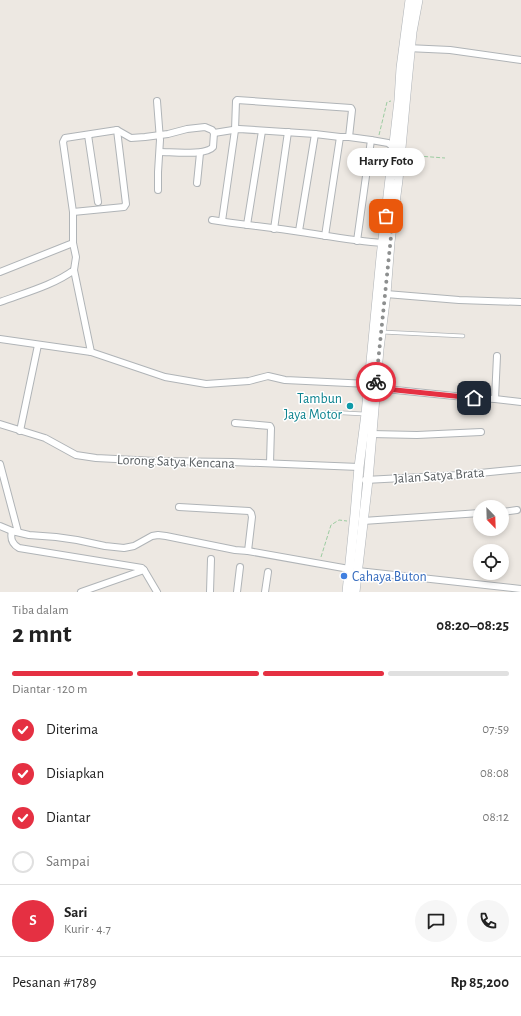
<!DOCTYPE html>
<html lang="id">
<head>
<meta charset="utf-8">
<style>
	body { margin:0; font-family:"Alegreya Sans",sans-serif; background:#f6f6f6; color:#222; height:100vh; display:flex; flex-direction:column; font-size:15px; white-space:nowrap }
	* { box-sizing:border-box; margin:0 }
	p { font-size:13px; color:#767676 }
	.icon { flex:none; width:22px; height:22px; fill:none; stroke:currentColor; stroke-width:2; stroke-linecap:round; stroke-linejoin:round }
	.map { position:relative; height:592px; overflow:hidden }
	.side { display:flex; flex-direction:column; background:#fff; flex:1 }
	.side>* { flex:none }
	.needle { width:26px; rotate:157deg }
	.controls { position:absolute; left:473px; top:500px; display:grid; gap:8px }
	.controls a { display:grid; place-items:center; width:36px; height:36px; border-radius:50%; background:#fff; box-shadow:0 2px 6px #0003; font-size:20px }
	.pin { position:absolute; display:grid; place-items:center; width:34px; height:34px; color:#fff; margin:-17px; border-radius:8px; box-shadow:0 2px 6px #0006 }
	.courier { position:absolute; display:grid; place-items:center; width:40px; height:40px; margin:-20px; border:3px solid #e53042; border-radius:50%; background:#fff; color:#222; box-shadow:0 1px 5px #0007 }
	.bubble { position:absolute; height:28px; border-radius:14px; background:#fff; box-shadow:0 2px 6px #0003; font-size:13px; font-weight:700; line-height:28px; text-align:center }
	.head em { font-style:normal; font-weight:700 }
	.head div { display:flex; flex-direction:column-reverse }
	.head { display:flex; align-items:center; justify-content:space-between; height:68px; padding:0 12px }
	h1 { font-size:26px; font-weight:700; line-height:30px }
	.bar { display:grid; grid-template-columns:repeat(4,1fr); gap:6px 4px; align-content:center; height:48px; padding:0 12px }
	.bar i { height:5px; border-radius:3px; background:#e0e0e0 }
	.bar .selected { background:#e53042 }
	.bar p { grid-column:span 4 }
	.line { display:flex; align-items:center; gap:10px; padding:0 12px; border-top:1px solid #e0e0e0 }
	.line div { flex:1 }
	.round { display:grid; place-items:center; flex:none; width:42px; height:42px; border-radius:21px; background:#f6f6f6 }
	ol { padding:0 12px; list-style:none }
	li { display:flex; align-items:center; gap:12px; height:44px }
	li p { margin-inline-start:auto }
	li .icon { padding:4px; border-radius:50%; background:#e53042; color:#fff; stroke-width:4 }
	li:last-child { color:#767676 }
	li i { width:22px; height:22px; border:2px solid #e0e0e0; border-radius:50% }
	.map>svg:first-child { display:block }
</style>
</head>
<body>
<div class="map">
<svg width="521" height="592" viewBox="0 0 521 592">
	<rect width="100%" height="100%" fill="#ede8e2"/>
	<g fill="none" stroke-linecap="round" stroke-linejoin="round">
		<g stroke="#b0b4b7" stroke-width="4.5">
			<g id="service">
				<path d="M382 332 463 336"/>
				<path d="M327 412 364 414"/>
			</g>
		</g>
		<g stroke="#b0b4b7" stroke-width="8">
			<g id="minor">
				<path d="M407 48 450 50 521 60"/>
				<path d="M157 101 160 140 158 172V190"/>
				<path d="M214 133 239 129 315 134 340 137H349L371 140 388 143 394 148"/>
				<path d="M88 135 98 202"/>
				<path d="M197 183 200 153"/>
				<path d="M73 212 124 207 126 204 117 130"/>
				<path d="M212 220C242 225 271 227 301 232 328 236 355 241 383 243"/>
				<path d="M222 221 235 130 236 101 237 100 351 108 352 110 349 137"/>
				<path d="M247 225 262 131"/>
				<path d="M274 229 288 132"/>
				<path d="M299 231 315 134"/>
				<path d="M325 236 340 137"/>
				<path d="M357 241 371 140"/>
				<path d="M74 270 91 352"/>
				<path d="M0 272 73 243"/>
				<path d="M386 294 459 300 521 302"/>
				<path d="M0 302C24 293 54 285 74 270L76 257 73 243V212L63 142 65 138 117 130 131 138 145 137 168 134 187 129 205 127 212 130 214 133 213 147C206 156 172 152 160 152"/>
				<path d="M0 339 91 352 165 377 206 384 249 381 268 376 285 380 369 384"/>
				<path d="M376 388 474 398 495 399 521 402"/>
				<path d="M495 399 497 356"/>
				<path d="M235 423 270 426 271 428 270 463"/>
				<path d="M0 424 45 438 76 455 96 458 155 461 232 462 359 467"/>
				<path d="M20 431 38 345"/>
				<path d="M371 434 417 435 481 432"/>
				<path d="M0 464 18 532"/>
				<path d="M365 480 460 475 521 469"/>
				<path d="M179 507 249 511 251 513 252 517 248 551"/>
				<path d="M502 512 517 510"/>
				<path d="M363 521 480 513"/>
				<path d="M0 526 12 531"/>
				<path d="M358 571 521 589"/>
				<path d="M81 592 144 570"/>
				<path d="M157 592 144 570 142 568 19 548C12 544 10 539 12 531L29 535 56 537 77 540 105 546 124 548 134 546 152 536 158 535 166 536 235 550 248 551 349 569"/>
				<path d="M210 592 211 559"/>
				<path d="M237 592 240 567"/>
				<path d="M265 592 268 572"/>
			</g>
		</g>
		<g stroke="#afb3b7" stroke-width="10">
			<g id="secondary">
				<path d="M347 592 355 514 359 467 366 414 381 257 399 100 401 68 410 0"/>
				<path d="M355 592 368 480 379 349 386 294 390 242 398 180 407 83 412 32 418 0"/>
			</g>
		</g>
		<g stroke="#9ccca1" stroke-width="1" stroke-dasharray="4 2" stroke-linecap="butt">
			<path d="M379 135 387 102 391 101"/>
			<path d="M408 161 413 160 415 157 418 156 445 158"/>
			<path d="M321 557 331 525 339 520 347 521"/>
		</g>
		<use href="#service" stroke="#fff" stroke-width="3"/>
		<use href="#minor" stroke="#fff" stroke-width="6"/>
		<use href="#secondary" stroke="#fff" stroke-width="9"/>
	</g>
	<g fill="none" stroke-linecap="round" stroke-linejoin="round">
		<path stroke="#8d8f8f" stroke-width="4" stroke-dasharray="0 7.2" d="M376 382 393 217 386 216"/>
		<path stroke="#e53042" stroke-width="5" d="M376 382V388L474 398"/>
	</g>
	<circle fill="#0f9aa8" stroke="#fff" stroke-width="1.5" cx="350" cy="406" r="4"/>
	<circle fill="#3f7fe0" stroke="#fff" stroke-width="1.5" cx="344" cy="576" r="4"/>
	<g text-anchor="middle" stroke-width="3" stroke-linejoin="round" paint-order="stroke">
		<g font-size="14" fill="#0d838f" stroke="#fff" text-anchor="end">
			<text x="342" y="403">Tambun<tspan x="342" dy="16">Jaya Motor</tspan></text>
		</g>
		<g font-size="14" fill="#5a5f62" stroke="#fff">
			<text transform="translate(176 461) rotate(2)" y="5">Lorong Satya Kencana</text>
			<text transform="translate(439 475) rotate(-4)" y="5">Jalan Satya Brata</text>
		</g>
		<g font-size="14" fill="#366cbe" stroke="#fff" text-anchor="start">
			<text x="352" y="581">Cahaya Buton</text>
		</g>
	</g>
</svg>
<div class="controls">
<a><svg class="needle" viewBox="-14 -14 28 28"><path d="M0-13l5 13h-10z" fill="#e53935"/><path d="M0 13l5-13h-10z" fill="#767676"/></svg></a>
<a><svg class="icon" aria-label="locate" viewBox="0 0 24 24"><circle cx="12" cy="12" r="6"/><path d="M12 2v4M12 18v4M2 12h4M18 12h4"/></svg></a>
</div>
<div class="pin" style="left:386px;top:216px;background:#ea580c"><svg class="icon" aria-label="bag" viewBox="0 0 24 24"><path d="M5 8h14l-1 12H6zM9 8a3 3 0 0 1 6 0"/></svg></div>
<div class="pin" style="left:474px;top:398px;background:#1f2937"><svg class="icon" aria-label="home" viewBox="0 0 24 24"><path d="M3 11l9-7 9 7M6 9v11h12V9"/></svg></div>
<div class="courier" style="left:376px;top:382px"><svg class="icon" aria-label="bike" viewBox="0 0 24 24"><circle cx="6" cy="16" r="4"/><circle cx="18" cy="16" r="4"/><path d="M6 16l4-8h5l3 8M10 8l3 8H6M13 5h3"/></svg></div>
<div class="bubble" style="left:347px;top:148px;width:78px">Harry Foto</div>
</div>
<section class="side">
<div class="head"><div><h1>2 mnt</h1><p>Tiba dalam</p></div><em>08:20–08:25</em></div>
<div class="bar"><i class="selected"></i><i class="selected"></i><i class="selected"></i><i></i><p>Diantar · 120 m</p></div>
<ol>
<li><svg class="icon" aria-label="check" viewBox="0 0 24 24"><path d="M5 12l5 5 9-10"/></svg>Diterima<p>07:59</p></li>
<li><svg class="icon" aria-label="check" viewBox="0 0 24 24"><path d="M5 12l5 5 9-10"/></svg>Disiapkan<p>08:08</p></li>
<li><svg class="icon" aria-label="check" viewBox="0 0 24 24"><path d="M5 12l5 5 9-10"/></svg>Diantar<p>08:12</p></li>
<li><i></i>Sampai</li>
</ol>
<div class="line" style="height:72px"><b class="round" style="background:#e53042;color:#fff">S</b><div><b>Sari</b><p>Kurir · 4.7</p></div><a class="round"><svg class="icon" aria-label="chat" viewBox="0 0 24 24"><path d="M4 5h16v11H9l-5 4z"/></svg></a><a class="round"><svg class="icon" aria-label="phone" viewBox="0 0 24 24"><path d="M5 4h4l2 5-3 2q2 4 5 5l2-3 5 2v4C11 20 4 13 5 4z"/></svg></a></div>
<div class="line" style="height:52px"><div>Pesanan #1789</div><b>Rp 85,200</b></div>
</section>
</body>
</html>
